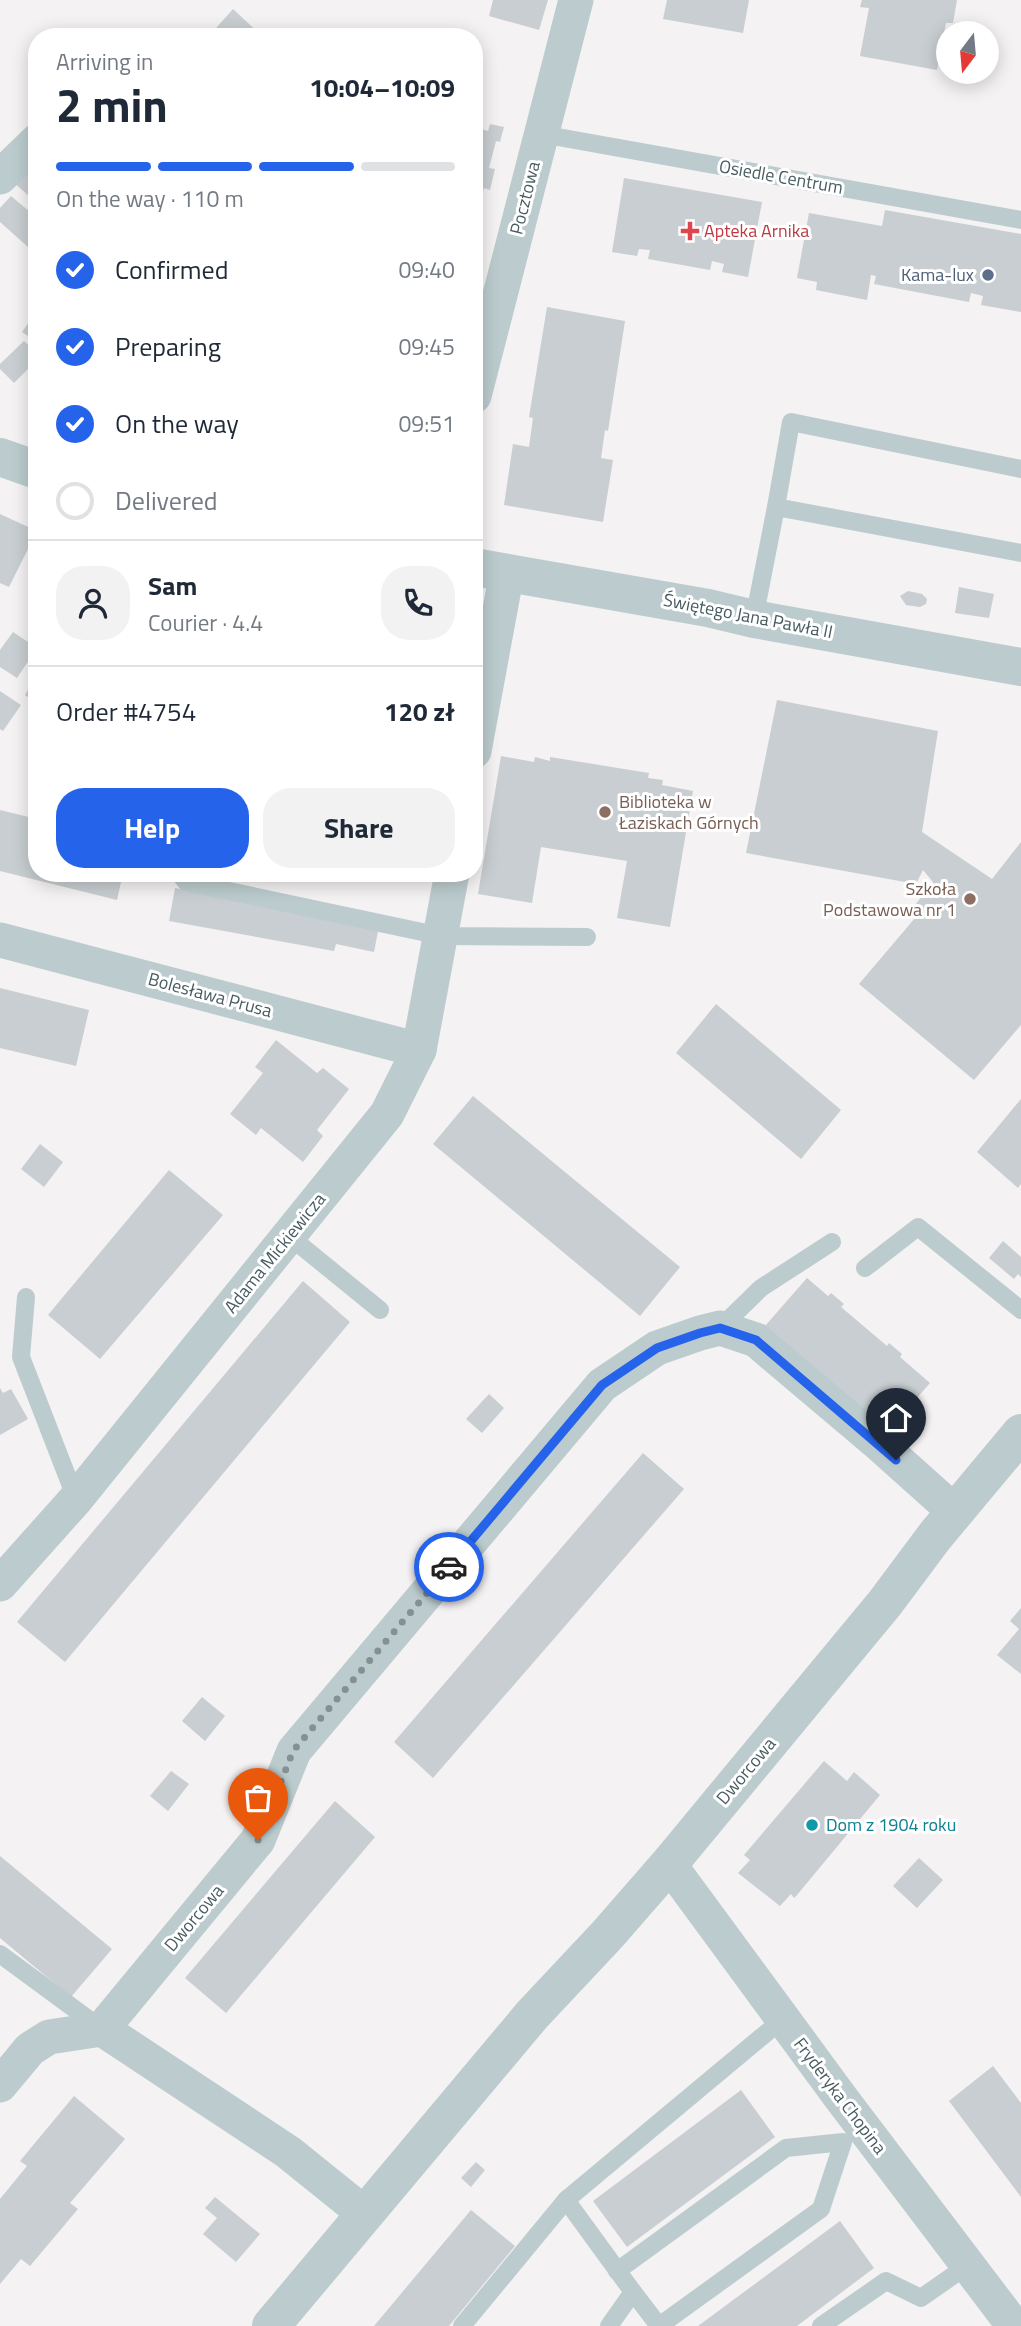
<!DOCTYPE html>
<html lang="en">
<head>
<meta charset="utf-8">
<style>
	body { margin:0; font-family:"Titillium Web",sans-serif; background:#f2f2f3; color:#1f2937; height:100vh; display:flex; flex-direction:column; font-size:26px; white-space:nowrap }
	* { box-sizing:border-box; margin:0 }
	p { font-size:23px; color:#747a83 }
	.icon { flex:none; width:38px; height:38px; fill:none; stroke:currentColor; stroke-width:2; stroke-linecap:round; stroke-linejoin:round }
	.map { position:relative; flex:1; overflow:hidden }
	.panel { position:absolute; left:28px; top:28px; width:455px; height:854px; display:flex; flex-direction:column; background:#fff; border-radius:28px; box-shadow:0 4px 18px #0003 }
	.panel>* { flex:none }
	.needle { width:46px; rotate:196deg }
	.buttons { position:absolute; left:936px; top:21px; display:grid; gap:14px }
	.buttons a { display:grid; place-items:center; width:63px; height:63px; border-radius:50%; background:#fff; box-shadow:0 4px 18px #0003; font-size:35px }
	.pin { position:absolute; display:grid; place-items:center; width:60px; height:60px; color:#fff; margin:-72px -30px; border-radius:50% 50% 50% 0; rotate:-45deg; box-shadow:0 0 7px #0007 }
	.pin .icon { rotate:45deg }
	.courier { position:absolute; display:grid; place-items:center; width:70px; height:70px; margin:-35px; border:5px solid #2563eb; border-radius:50%; background:#fff; color:#222; box-shadow:0 2px 9px #0007 }
	.head em { font-style:normal; font-weight:700 }
	.head div { display:flex; flex-direction:column-reverse }
	.head { display:flex; align-items:center; justify-content:space-between; height:119px; padding:0 28px }
	h1 { font-size:46px; font-weight:700; line-height:52px }
	.bar { display:grid; grid-template-columns:repeat(4,1fr); gap:10px 7px; align-content:center; height:84px; padding:0 28px }
	.bar i { height:9px; border-radius:5px; background:#e0e1e3 }
	.bar .selected { background:#2563eb }
	.bar p { grid-column:span 4 }
	.line { display:flex; align-items:center; gap:18px; padding:0 28px; border-top:2px solid #e0e1e3 }
	.line div { flex:1 }
	.round { display:grid; place-items:center; flex:none; width:74px; height:74px; border-radius:28px; background:#f2f2f3 }
	ol { padding:0 28px; list-style:none }
	li { display:flex; align-items:center; gap:21px; height:77px }
	li p { margin-inline-start:auto }
	li .icon { padding:7px; border-radius:50%; background:#2563eb; color:#fff; stroke-width:4 }
	li:last-child { color:#747a83 }
	li i { width:38px; height:38px; border:4px solid #e0e1e3; border-radius:50% }
	.button { display:flex; gap:14px; margin-top:auto; padding:14px 28px }
	.button a { flex:1; height:80px; border-radius:28px; background:#2563eb; color:#fff; font-size:28px; font-weight:700; line-height:80px; text-align:center }
	.button a+a { background:#f2f2f3; color:#1f2937 }
	.map>svg:first-child { display:block }
</style>
</head>
<body>
<div class="map">
<svg width="1021" height="2326" viewBox="0 0 1021 2326">
	<rect width="100%" height="100%" fill="#f4f2f2"/>
	<g fill="#c8ced1">
		<path d="M493 0H548L539 30 489 16Z"/>
		<path d="M667 0H749L743 33 663 19Z"/>
		<path d="M862 0H957L953 23H946L937 70 860 56 869 8 860 7Z"/>
		<path d="M233 9 263 37H208Z"/>
		<path d="M474 67 482 81 475 111H474Z"/>
		<path d="M490 124 504 127 500 142 496 141 489 168 495 169 490 190 484 188 474 225V127L488 131Z"/>
		<path d="M37 159V203L12 181Z"/>
		<path d="M624 178 762 202 748 277 722 272 724 264 712 261 710 270 648 259 650 250 639 249 637 256 612 252Z"/>
		<path d="M11 196 37 218V255L0 222V208Z"/>
		<path d="M885 210 1021 234V312L981 305 983 296 971 293 969 302 874 284 876 276 871 275 867 300 816 290 817 282 797 278 809 213 882 226Z"/>
		<path d="M547 307 625 321 608 431 605 430 601 458 613 460 603 522 504 505 513 444 529 447 533 418 529 417Z"/>
		<path d="M32 318 37 322V342L22 332Z"/>
		<path d="M24 341 37 353V360L14 383 0 369V364Z"/>
		<path d="M0 514 37 531 9 587 0 583Z"/>
		<path d="M959 587 994 594 989 618 955 613Z"/>
		<path d="M908 591 922 594 927 599 926 604 920 607 906 605 900 596Z"/>
		<path d="M13 632 37 648 17 678 0 667V650Z"/>
		<path d="M31 685 37 688V709L29 703 32 700 25 695Z"/>
		<path d="M0 691 21 705 3 731 0 729Z"/>
		<path d="M777 700 938 731 922 832 992 879 1021 842V1025L974 1080 859 984 915 918 908 914 933 882 923 870 916 884 746 853Z"/>
		<path d="M501 756 534 762 535 757 550 761V757L649 773 648 778 663 780 662 785 693 791 670 927 617 918 627 861 541 847 532 903 478 894Z"/>
		<path d="M0 810 37 819V873H123L117 900 0 871Z"/>
		<path d="M175 888 379 926 374 952 336 944 334 951 169 921Z"/>
		<path d="M0 988 89 1010 76 1066 0 1048Z"/>
		<path d="M716 1004 841 1110 801 1159 676 1053Z"/>
		<path d="M276 1040 317 1073 323 1068 349 1089 317 1130 323 1136 303 1162 261 1128 256 1135 230 1114 263 1073 255 1067Z"/>
		<path d="M473 1096 680 1267 640 1316 433 1144Z"/>
		<path d="M1021 1099V1184L1018 1188 977 1152Z"/>
		<path d="M40 1144 63 1162 44 1187 21 1169Z"/>
		<path d="M169 1170 223 1215 100 1359 48 1315Z"/>
		<path d="M1003 1241 1021 1257V1277L1018 1274 1014 1279 989 1258Z"/>
		<path d="M807 1278 828 1296 831 1293 844 1304 841 1307 887 1346 889 1343 902 1354 900 1357 930 1383 888 1431 765 1326Z"/>
		<path d="M303 1281 350 1322 65 1662 17 1622Z"/>
		<path d="M0 1388 3 1393 11 1389 28 1419 0 1435Z"/>
		<path d="M489 1394 504 1408 482 1433 466 1419Z"/>
		<path d="M643 1453 684 1489 433 1778 394 1742Z"/>
		<path d="M1021 1608V1674L997 1655 1019 1629 1010 1621Z"/>
		<path d="M202 1697 225 1716 205 1741 182 1721Z"/>
		<path d="M824 1761 847 1781 854 1772 880 1795 797 1895 794 1898 791 1894 780 1906 738 1873 750 1860 744 1855Z"/>
		<path d="M171 1771 189 1784 168 1811 150 1796Z"/>
		<path d="M335 1801 375 1837 226 2013 185 1978Z"/>
		<path d="M0 1856 112 1949 71 1997 0 1938Z"/>
		<path d="M919 1858 943 1880 917 1908 893 1886Z"/>
		<path d="M993 2066 1021 2103V2197L949 2101Z"/>
		<path d="M741 2090 775 2137 627 2247 593 2201Z"/>
		<path d="M74 2096 125 2139 70 2203 78 2209 30 2266 21 2259 0 2284V2199L27 2166 20 2161Z"/>
		<path d="M476 2162 485 2170 471 2187 461 2178Z"/>
		<path d="M215 2197 260 2234 236 2262 203 2234 217 2218 205 2208Z"/>
		<path d="M471 2210 515 2246 449 2326H374Z"/>
		<path d="M840 2221 874 2268 797 2326H698Z"/>
	</g>
	<g fill="none" stroke-linecap="round" stroke-linejoin="round">
		<g stroke="#bcccce" stroke-width="18">
			<path d="M541 134 1021 220"/>
			<path d="M776 507 791 422 1021 469"/>
			<path d="M754 619 776 507 1021 553"/>
			<path d="M179 873 186 882 441 936 587 937"/>
			<path d="M289 1236 380 1310"/>
			<path d="M865 1268 918 1227 1021 1310"/>
			<path d="M26 1297 21 1357 76 1499"/>
			<path d="M720 1328 761 1288 832 1242"/>
			<path d="M0 1954 99 2027"/>
			<path d="M566 2200 633 2292 609 2326"/>
			<path d="M617 2271 786 2148 843 2142 821 2209 659 2326 633 2292"/>
			<path d="M462 2326 566 2200 783 2019"/>
			<path d="M821 2326 886 2281 921 2298 968 2265"/>
		</g>
		<g stroke="#bcccce" stroke-width="35">
			<path d="M0 177 37 141"/>
			<path d="M474 396 576 0"/>
			<path d="M474 751 507 572"/>
			<path d="M0 940 419 1050"/>
			<path d="M0 1584 76 1499 387 1114 419 1050 452 873"/>
			<path d="M669 1864 841 2098 1014 2326"/>
			<path d="M102 2029 288 2152 365 2214"/>
			<path d="M0 2085 30 2049 49 2037 102 2029 258 1840 294 1751 602 1385 657 1348 700 1333 720 1328 756 1340 879 1444 955 1512"/>
		</g>
		<g stroke="#bcccce" stroke-width="38">
			<path d="M0 457 37 470"/>
			<path d="M474 567 708 608 754 619 1021 667"/>
			<path d="M271 2326 532 2015 608 1934 669 1864 885 1603 935 1536 1021 1433"/>
		</g>
	</g>
	<g fill="none" stroke-linecap="round" stroke-linejoin="round">
		<path stroke="#849093" stroke-width="7" stroke-dasharray="0 12.6" d="M258 1840 293 1751 449 1567"/>
		<path stroke="#2563eb" stroke-width="9" d="M449 1567 602 1385 657 1348 700 1333 720 1328 756 1340 896 1460"/>
	</g>
	<path fill="#e0444e" stroke="#fff" stroke-width="2.5" d="M686.5 220.5h7v7h7v7h-7v7h-7v-7h-7v-7h7z"/>
	<circle fill="#5c6f8a" stroke="#fff" stroke-width="2.5" cx="988" cy="275" r="7"/>
	<g fill="#8d6e63" stroke="#fff" stroke-width="2.5">
		<circle cx="605" cy="812" r="7"/>
		<circle cx="970" cy="899" r="7"/>
	</g>
	<circle fill="#0f9aa8" stroke="#fff" stroke-width="2.5" cx="812" cy="1825" r="7"/>
	<g text-anchor="middle" stroke-width="6" stroke-linejoin="round" paint-order="stroke">
		<g font-size="18" fill="#485c60" stroke="#fff">
			<text transform="translate(781 177) rotate(10)" y="6">Osiedle Centrum</text>
			<text transform="translate(525 198) rotate(-76)" y="6">Pocztowa</text>
			<text transform="translate(748 616) rotate(11)" y="6">Świętego Jana Pawła II</text>
			<text transform="translate(210 995) rotate(15)" y="6">Bolesława Prusa</text>
			<text transform="translate(275 1253) rotate(-51)" y="6">Adama Mickiewicza</text>
			<text transform="translate(746 1771) rotate(-50)" y="6">Dworcowa</text>
			<text transform="translate(194 1918) rotate(-50)" y="6">Dworcowa</text>
			<text transform="translate(840 2096) rotate(53)" y="6">Fryderyka Chopina</text>
		</g>
		<g font-size="18" fill="#be3a42" stroke="#fff" text-anchor="start">
			<text x="704" y="237">Apteka Arnika</text>
		</g>
		<g font-size="18" fill="#4e5e75" stroke="#fff" text-anchor="end">
			<text x="974" y="281">Kama-lux</text>
		</g>
		<g font-size="18" fill="#785e54" stroke="#fff" text-anchor="start">
			<text x="619" y="808">Biblioteka w<tspan x="619" dy="21">Łaziskach Górnych</tspan></text>
			<text x="956" y="895" text-anchor="end">Szkoła<tspan x="956" dy="21">Podstawowa nr 1</tspan></text>
		</g>
		<g font-size="18" fill="#0d838f" stroke="#fff" text-anchor="start">
			<text x="826" y="1831">Dom z 1904 roku</text>
		</g>
	</g>
</svg>
<div class="buttons">
<a><svg class="needle" viewBox="-14 -14 28 28"><path d="M0-13l5 13h-10z" fill="#e53935"/><path d="M0 13l5-13h-10z" fill="#747a83"/></svg></a>
</div>
<div class="pin" style="left:258px;top:1840px;background:#ea580c"><svg class="icon" aria-label="bag" viewBox="0 0 24 24"><path d="M5 8h14l-1 12H6zM9 8a3 3 0 0 1 6 0"/></svg></div>
<div class="pin" style="left:896px;top:1460px;background:#1f2937"><svg class="icon" aria-label="home" viewBox="0 0 24 24"><path d="M3 11l9-7 9 7M6 9v11h12V9"/></svg></div>
<div class="courier" style="left:449px;top:1567px"><svg class="icon" aria-label="car" viewBox="0 0 24 24"><path d="M5 17H2v-5l4-1 3-4h7l3 4 3 1v5h-3M9 17h6M6 11h13"/><circle cx="7" cy="17" r="2"/><circle cx="17" cy="17" r="2"/></svg></div>
<section class="panel">
<div class="head"><div><h1>2 min</h1><p>Arriving in</p></div><em>10:04–10:09</em></div>
<div class="bar"><i class="selected"></i><i class="selected"></i><i class="selected"></i><i></i><p>On the way · 110 m</p></div>
<ol>
<li><svg class="icon" aria-label="check" viewBox="0 0 24 24"><path d="M5 12l5 5 9-10"/></svg>Confirmed<p>09:40</p></li>
<li><svg class="icon" aria-label="check" viewBox="0 0 24 24"><path d="M5 12l5 5 9-10"/></svg>Preparing<p>09:45</p></li>
<li><svg class="icon" aria-label="check" viewBox="0 0 24 24"><path d="M5 12l5 5 9-10"/></svg>On the way<p>09:51</p></li>
<li><i></i>Delivered</li>
</ol>
<div class="line" style="height:126px"><a class="round"><svg class="icon" aria-label="person" viewBox="0 0 24 24"><circle cx="12" cy="8" r="4"/><path d="M4 21q1-7 8-7t8 7"/></svg></a><div><b>Sam</b><p>Courier · 4.4</p></div><a class="round"><svg class="icon" aria-label="phone" viewBox="0 0 24 24"><path d="M5 4h4l2 5-3 2q2 4 5 5l2-3 5 2v4C11 20 4 13 5 4z"/></svg></a></div>
<div class="line" style="height:91px"><div>Order #4754</div><b>120 zł</b></div>
<div class="button"><a>Help</a><a>Share</a></div>
</section>
</div>
</body>
</html>
